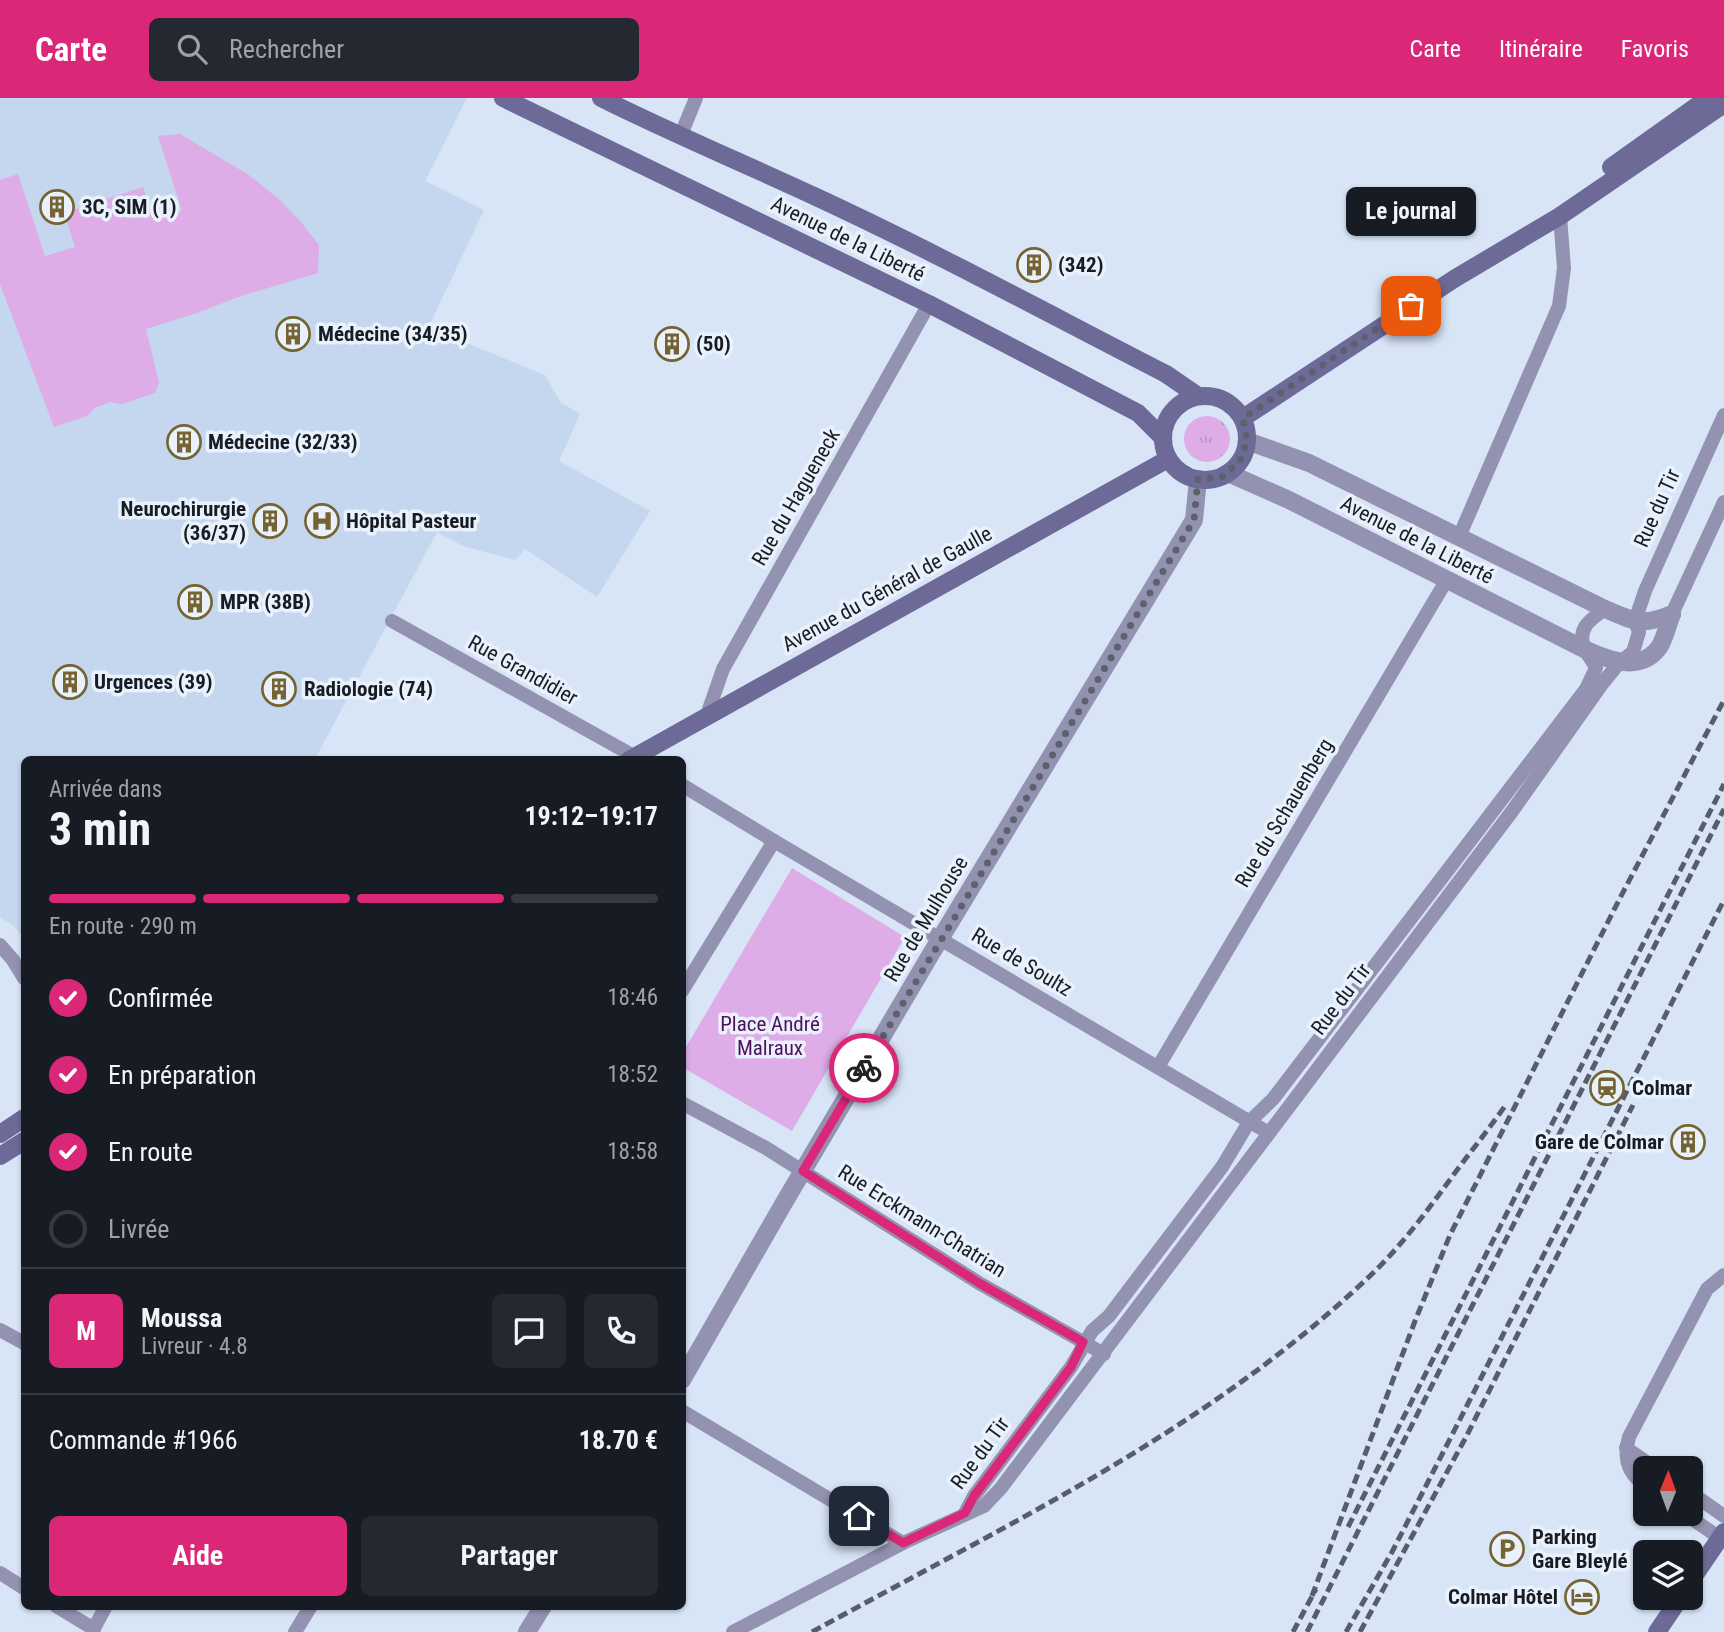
<!DOCTYPE html>
<html lang="fr">
<head>
<meta charset="utf-8">
<style>
	body { margin:0; font-family:"Roboto Condensed",sans-serif; background:#242831; color:#f1f3f6; height:100vh; display:flex; flex-direction:column; font-size:26px; white-space:nowrap }
	* { box-sizing:border-box; margin:0 }
	p { font-size:23px; color:#9ea1a6 }
	.icon { flex:none; width:38px; height:38px; fill:none; stroke:currentColor; stroke-width:2; stroke-linecap:round; stroke-linejoin:round }
	.map { position:relative; flex:1; overflow:hidden }
	.details { position:absolute; left:21px; top:658px; width:665px; height:854px; display:flex; flex-direction:column; background:#171b24; border-radius:10px; box-shadow:0 2px 5px #0004 }
	.details>* { flex:none }
	.needle { width:46px; rotate:1deg }
	.tools { position:absolute; left:1633px; top:1358px; display:grid; gap:14px }
	.tools a { display:grid; place-items:center; width:70px; height:70px; border-radius:10px; background:#171b24; box-shadow:0 2px 5px #0004; font-size:35px }
	.pin { position:absolute; display:grid; place-items:center; width:60px; height:60px; color:#fff; margin:-30px; border-radius:14px; box-shadow:0 4px 10px #0006 }
	.courier { position:absolute; display:grid; place-items:center; width:70px; height:70px; margin:-35px; border:5px solid #db2777; border-radius:50%; background:#fff; color:#222; box-shadow:0 2px 9px #0007 }
	.bubble { position:absolute; height:49px; border-radius:10px; background:#171b24; box-shadow:0 2px 5px #0004; font-size:23px; font-weight:700; line-height:49px; text-align:center }
	.head em { font-style:normal; font-weight:700 }
	.head div { display:flex; flex-direction:column-reverse }
	.head { display:flex; align-items:center; justify-content:space-between; height:119px; padding:0 28px }
	h1 { font-size:46px; font-weight:700; line-height:52px }
	.bar { display:grid; grid-template-columns:repeat(4,1fr); gap:10px 7px; align-content:center; height:84px; padding:0 28px }
	.bar i { height:9px; border-radius:5px; background:#363941 }
	.bar .on { background:#db2777 }
	.bar p { grid-column:span 4 }
	.line { display:flex; align-items:center; gap:18px; padding:0 28px; border-top:2px solid #363941 }
	.line div { flex:1 }
	.round { display:grid; place-items:center; flex:none; width:74px; height:74px; border-radius:10px; background:#242831 }
	ol { padding:0 28px; list-style:none }
	li { display:flex; align-items:center; gap:21px; height:77px }
	li p { margin-inline-start:auto }
	li .icon { padding:7px; border-radius:50%; background:#db2777; color:#fff; stroke-width:4 }
	li:last-child { color:#9ea1a6 }
	li i { width:38px; height:38px; border:4px solid #363941; border-radius:50% }
	.cta { display:flex; gap:14px; margin-top:auto; padding:14px 28px }
	.cta a { flex:1; height:80px; border-radius:10px; background:#db2777; color:#fff; font-size:28px; font-weight:700; line-height:80px; text-align:center }
	.cta a+a { background:#242831; color:#f1f3f6 }
	header { display:flex; align-items:center; gap:42px; box-sizing:border-box; height:98px; padding:0 35px; background:#db2777; color:#fff }
	header strong { font-size:33px }
	nav { display:flex; gap:38px; margin-inline-start:auto; font-size:24px }
	.search { width:490px; height:63px; background:#242831; display:flex; align-items:center; gap:18px; box-sizing:border-box; padding:0 24px; border-radius:10px; color:#9ea1a6; font-size:26px }
	.map>svg:first-child { display:block }
</style>
</head>
<body>
<header>
<strong>Carte</strong>
<div class="search"><svg class="icon" aria-label="search" viewBox="0 0 24 24"><circle cx="10" cy="10" r="6"/><path d="M15 15l6 6"/></svg>Rechercher</div>
<nav><a>Carte</a><a>Itinéraire</a><a>Favoris</a></nav>
</header>
<div class="map">
<svg width="1724" height="1534" viewBox="0 0 1724 1534">
	<defs>
		<pattern id="grass-tufts" width="24" height="20" patternUnits="userSpaceOnUse" patternTransform="scale(1.75)"><rect width="24" height="20" fill="#deace6"/><path d="M3 7l-1-3M5 7V3M7 7l1-3M15 17l-1-3M17 17v-4M19 17l1-3" fill="none" stroke="#be93c5"/></pattern>
	</defs>
	<rect width="100%" height="100%" fill="#d7e5f7"/>
	<path fill="#c4d7ee" d="M0 0H467L425 83 484 112 430 226 471 247 545 277 561 305 580 316 559 363 650 413 597 499 525 451 515 462 463 448 437 434 315 661 24 662V840L14 828 0 819Z"/>
	<circle fill="url(#grass-tufts)" cx="1207" cy="341" r="23"/>
	<g fill="#deace6">
		<path d="M180 36 249 77 281 103 302 125 319 147 318 175 238 199 197 215 146 231 159 284 155 295 122 306 110 304 95 310 87 318 54 329 0 186V82L18 76 45 158 75 149 64 115 143 89 154 123 182 113 158 38Z"/>
		<path d="M792 770 905 839 792 1033 682 969 683 954Z"/>
	</g>
	<g fill="none" stroke-linecap="round" stroke-linejoin="round">
		<g stroke="#9492b1" stroke-width="14">
			<path d="M680 39 696 0"/>
			<path d="M1459 439 1559 208 1564 170 1560 118"/>
			<path d="M1672 516 1724 404"/>
			<path d="M392 523 641 662"/>
			<path d="M707 617 723 571 929 206"/>
			<path d="M682 687 774 743 1269 1035"/>
			<path d="M0 847 13 862 24 880"/>
			<path d="M682 893 774 743"/>
			<path d="M1158 969 1446 483"/>
			<path d="M682 1005 766 1050 979 1185 1104 1256"/>
			<path d="M0 1232 24 1245"/>
			<path d="M682 1313 903 1445"/>
			<path d="M1626 1350 1655 1370"/>
			<path d="M1645 1387C1627 1375 1623 1360 1629 1339L1707 1191 1724 1177"/>
			<path d="M1690 1394 1724 1418"/>
			<path d="M965 1415 974 1398 1071 1269 1092 1233 1109 1218 1222 1069 1249 1024 1273 1001 1586 591 1596 570C1593 562 1586 556 1584 549 1577 530 1591 521 1605 511"/>
			<path d="M1685 1416 1720 1440"/>
			<path d="M0 1475 24 1490"/>
			<path d="M56 1508 94 1531"/>
			<path d="M92 1534 106 1508"/>
			<path d="M295 1534 311 1508"/>
			<path d="M733 1534 903 1445 984 1408 1001 1390 1513 712 1602 586 1619 565 1633 554 1639 534 1635 523 1645 493 1724 317"/>
		</g>
		<g stroke="#9492b1" stroke-width="18">
			<path d="M1247 343 1309 365 1605 511C1634 523 1641 529 1672 516"/>
			<path d="M1228 375 1289 402 1584 551C1608 562 1641 576 1660 548 1665 539 1668 526 1672 516"/>
			<path d="M682 1282 785 1103 931 856 1194 422 1198 381"/>
			<path d="M527 1534 543 1508"/>
		</g>
		<g stroke="#6e6a98" stroke-width="18">
			<path d="M503 0 929 206 1138 315 1162 339"/>
			<path d="M601 0C671 35 743 65 814 98 933 153 1049 216 1166 276L1198 298"/>
			<path d="M1611 69 1708 0"/>
			<circle cx="1205" cy="340" r="42"/>
			<path d="M1243 320 1454 181 1560 118 1724 6"/>
			<path d="M629 662 1168 361"/>
			<path d="M0 1036 24 1020"/>
			<path d="M0 1058 24 1043"/>
			<path d="M1690 1484 1724 1434"/>
			<path d="M1657 1534 1680 1500"/>
		</g>
		<g stroke="#575e69" stroke-width="5" stroke-dasharray="10 5" stroke-linecap="butt">
			<path d="M1348 1429 1724 686"/>
			<path d="M1312 1498 1415 1223 1450 1137 1620 800 1724 602"/>
			<path d="M812 1534C1009 1425 1209 1332 1373 1175 1406 1143 1432 1106 1460 1068 1476 1047 1492 1027 1507 1005"/>
			<path d="M1293 1534 1316 1491"/>
			<path d="M1307 1534 1724 711"/>
			<path d="M1346 1534 1392 1454 1452 1337 1724 802"/>
			<path d="M1360 1534 1466 1339 1633 1007"/>
		</g>
	</g>
	<g fill="none" stroke-linecap="round" stroke-linejoin="round">
		<path stroke="#5b626d" stroke-width="7" stroke-dasharray="0 12.6" d="M864 970 1194 422 1198 381 1222 379 1240 363 1247 343 1243 320 1411 208"/>
		<path stroke="#db2777" stroke-width="9" d="M859 1418 903 1445 965 1415 974 1398 1071 1269 1083 1244 979 1185 803 1073 864 970"/>
	</g>
	<defs>
		<g id="building-ring" transform="scale(1.75)"><circle r="9.5" fill="#e9f1fc" stroke="#756331" stroke-width="1.5"/><path d="M-4-6H4V6H1V3H-1V6H-4ZM-2.5-4.3h1.7v1.8h-1.7ZM.8-4.3h1.7v1.8H.8ZM-2.5-1h1.7V.8h-1.7ZM.8-1h1.7V.8H.8Z" fill="#756331"/></g>
		<g id="hospital-ring" transform="scale(1.75)"><circle r="9.5" fill="#e9f1fc" stroke="#756331" stroke-width="1.5"/><path d="M-5-5h3v3.5h4V-5h3V5h-3V1.5h-4V5h-3Z" fill="#756331"/></g>
		<g id="station-ring" transform="scale(1.75)"><circle r="9.5" fill="#e9f1fc" stroke="#756331" stroke-width="1.5"/><path d="M-3-6H3Q5-6 5-4V2Q5 4 3 4L4.5 6H3L1.5 4h-3L-3 6H-4.5L-3 4Q-5 4-5 2V-4Q-5-6-3-6ZM-3.5-4v3h7v-3ZM-3.5 1v1.5H-2V1ZM2 1v1.5H3.5V1Z" fill="#756331"/></g>
		<g id="parking-ring" transform="scale(1.75)"><circle r="9.5" fill="#e9f1fc" stroke="#756331" stroke-width="1.5"/><path d="M-3.5-5.5H1a3.5 3.5 0 0 1 0 7H-1V5.5H-3.5ZM-1-3.4V-.6H.8a1.4 1.4 0 0 0 0-2.8Z" fill="#756331"/></g>
		<g id="hotel-ring" transform="scale(1.75)"><circle r="9.5" fill="#e9f1fc" stroke="#756331" stroke-width="1.5"/><path d="M-6-4.5h1.5V1H6V5H4.5V3h-9V5H-6ZM-4 0a1.8 1.8 0 1 1 3.6 0ZM.5 0V-2.5h3Q6-2.5 6 0Z" fill="#756331"/></g>
	</defs>
	<g fill-rule="evenodd">
		<use href="#building-ring" x="57" y="109"/>
		<use href="#building-ring" x="1034" y="167"/>
		<use href="#building-ring" x="293" y="236"/>
		<use href="#building-ring" x="672" y="246"/>
		<use href="#building-ring" x="184" y="344"/>
		<use href="#building-ring" x="270" y="423"/>
		<use href="#hospital-ring" x="322" y="423"/>
		<use href="#building-ring" x="195" y="504"/>
		<use href="#building-ring" x="70" y="584"/>
		<use href="#building-ring" x="279" y="591"/>
		<use href="#station-ring" x="1607" y="990"/>
		<use href="#building-ring" x="1688" y="1044"/>
		<use href="#parking-ring" x="1507" y="1451"/>
		<use href="#hotel-ring" x="1582" y="1499"/>
	</g>
	<g text-anchor="middle" stroke-width="7" stroke-linejoin="round" paint-order="stroke">
		<g font-size="21" font-weight="bold" fill="#181c23" stroke="#e9f1fc" text-anchor="start">
			<text x="82" y="116">3C, SIM (1)</text>
			<text x="1058" y="174">(342)</text>
			<text x="318" y="243">Médecine (34/35)</text>
			<text x="696" y="253">(50)</text>
			<text x="208" y="351">Médecine (32/33)</text>
			<text x="246" y="418" text-anchor="end">Neurochirurgie<tspan x="246" dy="24">(36/37)</tspan></text>
			<text x="346" y="430">Hôpital Pasteur</text>
			<text x="220" y="511">MPR (38B)</text>
			<text x="94" y="591">Urgences (39)</text>
			<text x="304" y="598">Radiologie (74)</text>
			<text x="1632" y="997">Colmar</text>
			<text x="1664" y="1051" text-anchor="end">Gare de Colmar</text>
			<text x="1532" y="1446">Parking<tspan x="1532" dy="24">Gare Bleylé</tspan></text>
			<text x="1558" y="1506" text-anchor="end">Colmar Hôtel</text>
		</g>
		<g font-size="21" fill="#181c23" stroke="#e9f1fc">
			<text transform="translate(848 141) rotate(26)" y="7">Avenue de la Liberté</text>
			<text transform="translate(796 399) rotate(-60)" y="7">Rue du Hagueneck</text>
			<text transform="translate(1657 410) rotate(-66)" y="7">Rue du Tir</text>
			<text transform="translate(1417 442) rotate(27)" y="7">Avenue de la Liberté</text>
			<text transform="translate(887 491) rotate(-29)" y="7">Avenue du Général de Gaulle</text>
			<text transform="translate(523 572) rotate(29)" y="7">Rue Grandidier</text>
			<text transform="translate(1284 715) rotate(-59)" y="7">Rue du Schauenberg</text>
			<text transform="translate(926 821) rotate(-59)" y="7">Rue de Mulhouse</text>
			<text transform="translate(1022 864) rotate(31)" y="7">Rue de Soultz</text>
			<text transform="translate(1341 901) rotate(-53)" y="7">Rue du Tir</text>
			<text transform="translate(922 1123) rotate(32)" y="7">Rue Erckmann-Chatrian</text>
			<text transform="translate(980 1355) rotate(-54)" y="7">Rue du Tir</text>
		</g>
		<g font-size="21" fill="#51105c" stroke="#e9f1fc">
			<text x="770" y="933">Place André<tspan x="770" dy="24">Malraux</tspan></text>
		</g>
	</g>
</svg>
<div class="tools">
<a><svg class="needle" viewBox="-14 -14 28 28"><path d="M0-13l5 13h-10z" fill="#e53935"/><path d="M0 13l5-13h-10z" fill="#9ea1a6"/></svg></a>
<a><svg class="icon" aria-label="layers" viewBox="0 0 24 24"><path d="M12 4l9 5-9 5-9-5zM3 14l9 5 9-5"/></svg></a>
</div>
<div class="pin" style="left:1411px;top:208px;background:#ea580c"><svg class="icon" aria-label="bag" viewBox="0 0 24 24"><path d="M5 8h14l-1 12H6zM9 8a3 3 0 0 1 6 0"/></svg></div>
<div class="pin" style="left:859px;top:1418px;background:#1f2937"><svg class="icon" aria-label="home" viewBox="0 0 24 24"><path d="M3 11l9-7 9 7M6 9v11h12V9"/></svg></div>
<div class="courier" style="left:864px;top:970px"><svg class="icon" aria-label="bike" viewBox="0 0 24 24"><circle cx="6" cy="16" r="4"/><circle cx="18" cy="16" r="4"/><path d="M6 16l4-8h5l3 8M10 8l3 8H6M13 5h3"/></svg></div>
<div class="bubble" style="left:1346px;top:89px;width:130px">Le journal</div>
<section class="details">
<div class="head"><div><h1>3 min</h1><p>Arrivée dans</p></div><em>19:12–19:17</em></div>
<div class="bar"><i class="on"></i><i class="on"></i><i class="on"></i><i></i><p>En route · 290 m</p></div>
<ol>
<li><svg class="icon" aria-label="check" viewBox="0 0 24 24"><path d="M5 12l5 5 9-10"/></svg>Confirmée<p>18:46</p></li>
<li><svg class="icon" aria-label="check" viewBox="0 0 24 24"><path d="M5 12l5 5 9-10"/></svg>En préparation<p>18:52</p></li>
<li><svg class="icon" aria-label="check" viewBox="0 0 24 24"><path d="M5 12l5 5 9-10"/></svg>En route<p>18:58</p></li>
<li><i></i>Livrée</li>
</ol>
<div class="line" style="height:126px"><b class="round" style="background:#db2777;color:#fff">M</b><div><b>Moussa</b><p>Livreur · 4.8</p></div><a class="round"><svg class="icon" aria-label="chat" viewBox="0 0 24 24"><path d="M4 5h16v11H9l-5 4z"/></svg></a><a class="round"><svg class="icon" aria-label="phone" viewBox="0 0 24 24"><path d="M5 4h4l2 5-3 2q2 4 5 5l2-3 5 2v4C11 20 4 13 5 4z"/></svg></a></div>
<div class="line" style="height:91px"><div>Commande #1966</div><b>18.70 €</b></div>
<div class="cta"><a>Aide</a><a>Partager</a></div>
</section>
</div>
</body>
</html>
